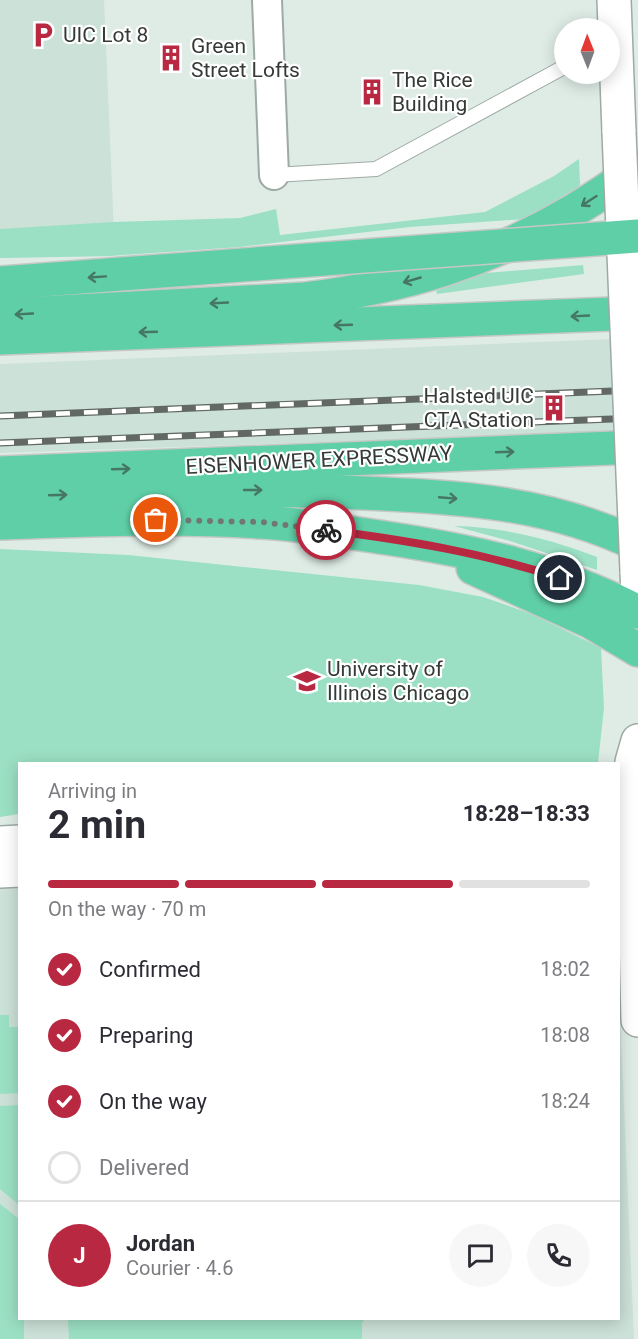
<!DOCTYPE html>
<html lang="en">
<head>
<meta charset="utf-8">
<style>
	body { margin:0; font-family:Roboto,sans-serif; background:#f7f7f7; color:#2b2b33; height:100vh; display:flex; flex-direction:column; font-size:22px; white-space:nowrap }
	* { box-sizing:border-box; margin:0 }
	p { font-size:20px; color:#7c7c81 }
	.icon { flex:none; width:33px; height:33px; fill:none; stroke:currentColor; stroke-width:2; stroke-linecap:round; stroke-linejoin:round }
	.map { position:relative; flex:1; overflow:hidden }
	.details { position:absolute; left:18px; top:762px; width:602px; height:558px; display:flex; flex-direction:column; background:#fff; border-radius:0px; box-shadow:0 3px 15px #0003 }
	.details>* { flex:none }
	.needle { width:39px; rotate:359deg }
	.buttons { position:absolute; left:554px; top:18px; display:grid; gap:12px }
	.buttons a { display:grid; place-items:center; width:66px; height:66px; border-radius:50%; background:#fff; box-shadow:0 3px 15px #0003; font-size:30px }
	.pin { position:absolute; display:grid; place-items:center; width:51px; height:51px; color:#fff; margin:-26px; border:3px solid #fff; border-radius:50%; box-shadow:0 2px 6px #0007 }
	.courier { position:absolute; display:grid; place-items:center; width:60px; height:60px; margin:-30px; border:4px solid #b92841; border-radius:50%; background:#fff; color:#222; box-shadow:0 2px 8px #0007 }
	.headline em { font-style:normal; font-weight:700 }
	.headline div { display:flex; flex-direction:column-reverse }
	.headline { display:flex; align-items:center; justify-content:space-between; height:102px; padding:0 30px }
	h1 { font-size:39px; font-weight:700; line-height:45px }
	.bar { display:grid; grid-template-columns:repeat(4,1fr); gap:9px 6px; align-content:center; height:72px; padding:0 30px }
	.bar i { height:8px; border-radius:4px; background:#e1e1e2 }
	.bar .current { background:#b92841 }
	.bar p { grid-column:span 4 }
	.line { display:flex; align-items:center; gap:15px; padding:0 30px; border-top:2px solid #e1e1e2 }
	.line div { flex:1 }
	.round { display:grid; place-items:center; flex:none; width:63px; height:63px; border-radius:32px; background:#f7f7f7 }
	ol { padding:0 30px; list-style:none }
	li { display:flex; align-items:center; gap:18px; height:66px }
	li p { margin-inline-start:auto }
	li .icon { padding:6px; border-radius:50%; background:#b92841; color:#fff; stroke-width:4 }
	li:last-child { color:#7c7c81 }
	li i { width:33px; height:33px; border:3px solid #e1e1e2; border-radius:50% }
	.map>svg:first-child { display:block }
</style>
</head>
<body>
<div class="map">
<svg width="638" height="1339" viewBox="0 0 638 1339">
	<rect width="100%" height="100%" fill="#dfece6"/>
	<g fill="#cce1d8">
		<path d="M0 0H104L115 256 0 258Z"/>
		<path d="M638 338V431L0 453V364Z"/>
		<path d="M20 887V1318H618V964L634 1339H0V888Z"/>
	</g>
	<g fill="#9be0c4">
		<path d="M579 159 580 186 525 219 410 227 240 247 109 256 0 258V229L113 222 240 218 276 209 280 235 485 212 554 176Z"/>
		<path d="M583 265 584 274 437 294 436 291 486 273Z"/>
		<path d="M454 526C503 527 551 539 597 557V570L510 541Z"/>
		<path d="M0 549 128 555 419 585 483 597 532 614 601 648 604 708 598 763 20 764 19 814 0 817Z"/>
		<path d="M0 1015H9V1027H19V1093L0 1094Z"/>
		<path d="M19 1105H20L19 1205 0 1189V1106Z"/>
		<path d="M0 1204 19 1219 20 1318 24 1319V1339H0Z"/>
		<path d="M68 1319V1318L365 1319 362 1322V1339H69Z"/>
	</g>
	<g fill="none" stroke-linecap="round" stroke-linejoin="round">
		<g stroke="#9eaaa4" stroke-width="16">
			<path id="lane" d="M274 175 376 169 564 67"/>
		</g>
		<g stroke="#9eaaa4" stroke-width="32">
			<path id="street" d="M267 0 274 175"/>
		</g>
		<g stroke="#9eaaa4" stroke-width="36">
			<g id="secondary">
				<path d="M614 0 619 132"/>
				<path d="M637 571 638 593"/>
				<path d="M638 741 632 762 638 1020"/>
				<path d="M0 843 20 842"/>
				<path d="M0 871 20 870"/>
			</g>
		</g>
		<g stroke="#c6c8c7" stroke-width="36">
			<g id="highway">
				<path d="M0 283 323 259"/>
				<path d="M0 315 305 299C404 287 486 262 573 211 595 198 617 183 638 168"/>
				<path d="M0 338 638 313"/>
				<path d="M0 473 638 447"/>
				<path d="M0 497C121 492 242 487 363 493 459 497 550 502 638 545"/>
				<path d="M0 523C86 520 173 516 260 522 302 524 344 532 386 538 473 551 560 570 638 612"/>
				<path d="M473 568 591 622 638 650"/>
			</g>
		</g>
		<use href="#lane" stroke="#fff" stroke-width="14"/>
		<use href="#street" stroke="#fff" stroke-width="28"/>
		<use href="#secondary" stroke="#fff" stroke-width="33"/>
		<use href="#highway" stroke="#5fcfa7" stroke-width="33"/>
		<g stroke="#626965" stroke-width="7">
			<g id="rail">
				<path d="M0 416 638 390"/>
				<path d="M0 443 638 418"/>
			</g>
		</g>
		<use href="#rail" stroke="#fff" stroke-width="4.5" stroke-dasharray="14" stroke-linecap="butt"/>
		<g stroke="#9eaaa4" stroke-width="36" stroke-linecap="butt">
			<path id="secondary-bridge" d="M619 132 637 571"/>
		</g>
		<g stroke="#c6c8c7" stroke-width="36" stroke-linecap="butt">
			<path id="highway-bridge" d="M323 259 638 236"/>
		</g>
		<use href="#secondary-bridge" stroke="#fff" stroke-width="33"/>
		<use href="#highway-bridge" stroke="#5fcfa7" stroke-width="33"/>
	</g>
	<defs><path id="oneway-shaft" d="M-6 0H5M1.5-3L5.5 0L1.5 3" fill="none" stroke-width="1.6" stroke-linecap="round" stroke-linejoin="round" transform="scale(1.5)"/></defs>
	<g stroke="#467664">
		<use href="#oneway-shaft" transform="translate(589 201) rotate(147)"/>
		<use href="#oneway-shaft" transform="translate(97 277) rotate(176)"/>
		<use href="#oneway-shaft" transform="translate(412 280) rotate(164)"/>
		<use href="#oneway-shaft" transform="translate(219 303) rotate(177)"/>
		<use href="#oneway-shaft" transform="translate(24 314) rotate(177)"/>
		<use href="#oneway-shaft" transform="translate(580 316) rotate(177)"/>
		<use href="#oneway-shaft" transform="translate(343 325) rotate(178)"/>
		<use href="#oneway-shaft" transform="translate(148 332) rotate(178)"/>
		<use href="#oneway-shaft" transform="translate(505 452) rotate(-2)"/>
		<use href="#oneway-shaft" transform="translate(121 469) rotate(-2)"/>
		<use href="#oneway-shaft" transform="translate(253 490)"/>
		<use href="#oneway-shaft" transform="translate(58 495) rotate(-2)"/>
		<use href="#oneway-shaft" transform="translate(448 498) rotate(5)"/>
	</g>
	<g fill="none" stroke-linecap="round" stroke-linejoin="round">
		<path stroke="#707874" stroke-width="6" stroke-dasharray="0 10.8" d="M156 520 261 522 326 530"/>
		<path stroke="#b92841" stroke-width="8" d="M326 530C406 540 484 553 560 578"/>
	</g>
	<defs>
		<g id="parking-bare" transform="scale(2.07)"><path d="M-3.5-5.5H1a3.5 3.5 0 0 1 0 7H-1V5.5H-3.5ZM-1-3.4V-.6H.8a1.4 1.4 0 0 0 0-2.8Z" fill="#b92841" stroke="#fff" stroke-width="2.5" paint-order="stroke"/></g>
		<g id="building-bare" transform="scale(2.07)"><path d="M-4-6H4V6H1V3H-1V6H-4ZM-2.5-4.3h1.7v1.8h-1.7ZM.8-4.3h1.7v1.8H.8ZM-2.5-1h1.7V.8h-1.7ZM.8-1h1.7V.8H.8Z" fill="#b92841" stroke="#fff" stroke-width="2.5" paint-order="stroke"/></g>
		<g id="university-bare" transform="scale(2.07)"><path d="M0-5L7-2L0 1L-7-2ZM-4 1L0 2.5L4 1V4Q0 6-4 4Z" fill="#b92841" stroke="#fff" stroke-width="2.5" paint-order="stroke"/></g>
	</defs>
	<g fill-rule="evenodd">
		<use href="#parking-bare" x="43" y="35"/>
		<use href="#building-bare" x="171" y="58"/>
		<use href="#building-bare" x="372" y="92"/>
		<use href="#building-bare" x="554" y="408"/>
		<use href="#university-bare" x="307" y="681"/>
	</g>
	<g text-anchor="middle" stroke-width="4.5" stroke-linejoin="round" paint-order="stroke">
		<g font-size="21" fill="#353a37" stroke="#fff" text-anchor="start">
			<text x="63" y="42">UIC Lot 8</text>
			<text x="191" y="53">Green<tspan x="191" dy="24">Street Lofts</tspan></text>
			<text x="392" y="87">The Rice<tspan x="392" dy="24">Building</tspan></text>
			<text x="534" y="403" text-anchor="end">Halsted UIC<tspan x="534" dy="24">CTA Station</tspan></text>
			<text x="327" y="676">University of<tspan x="327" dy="24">Illinois Chicago</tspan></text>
		</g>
		<g font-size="21" fill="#353a37" stroke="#fff">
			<text transform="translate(319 460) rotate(-3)" y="7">EISENHOWER EXPRESSWAY</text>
		</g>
	</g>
</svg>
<div class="buttons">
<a><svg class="needle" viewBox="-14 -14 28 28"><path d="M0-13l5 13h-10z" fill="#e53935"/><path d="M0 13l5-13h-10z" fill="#7c7c81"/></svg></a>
</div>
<div class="pin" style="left:156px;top:520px;background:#ea580c"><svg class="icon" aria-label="bag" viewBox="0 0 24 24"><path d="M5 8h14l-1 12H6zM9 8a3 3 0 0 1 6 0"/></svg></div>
<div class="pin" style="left:560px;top:578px;background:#1f2937"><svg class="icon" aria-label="home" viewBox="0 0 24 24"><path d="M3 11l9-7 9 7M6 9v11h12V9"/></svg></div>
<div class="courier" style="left:326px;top:530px"><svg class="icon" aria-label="bike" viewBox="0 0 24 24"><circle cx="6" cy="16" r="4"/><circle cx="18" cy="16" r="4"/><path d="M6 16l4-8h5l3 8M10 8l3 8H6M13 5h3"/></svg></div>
<section class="details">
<div class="headline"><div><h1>2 min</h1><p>Arriving in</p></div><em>18:28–18:33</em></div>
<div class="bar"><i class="current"></i><i class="current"></i><i class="current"></i><i></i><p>On the way · 70 m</p></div>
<ol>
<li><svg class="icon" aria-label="check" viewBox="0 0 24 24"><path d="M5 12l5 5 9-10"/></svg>Confirmed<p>18:02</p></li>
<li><svg class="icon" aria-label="check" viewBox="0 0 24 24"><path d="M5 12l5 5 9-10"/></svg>Preparing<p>18:08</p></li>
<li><svg class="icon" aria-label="check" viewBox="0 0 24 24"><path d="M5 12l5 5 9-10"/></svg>On the way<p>18:24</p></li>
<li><i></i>Delivered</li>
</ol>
<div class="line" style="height:108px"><b class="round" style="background:#b92841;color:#fff">J</b><div><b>Jordan</b><p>Courier · 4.6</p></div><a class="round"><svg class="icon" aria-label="chat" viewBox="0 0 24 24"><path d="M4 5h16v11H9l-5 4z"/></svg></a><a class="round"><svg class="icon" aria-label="phone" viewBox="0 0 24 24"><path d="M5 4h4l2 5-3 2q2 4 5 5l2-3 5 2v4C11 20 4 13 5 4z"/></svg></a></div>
</section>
</div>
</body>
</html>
